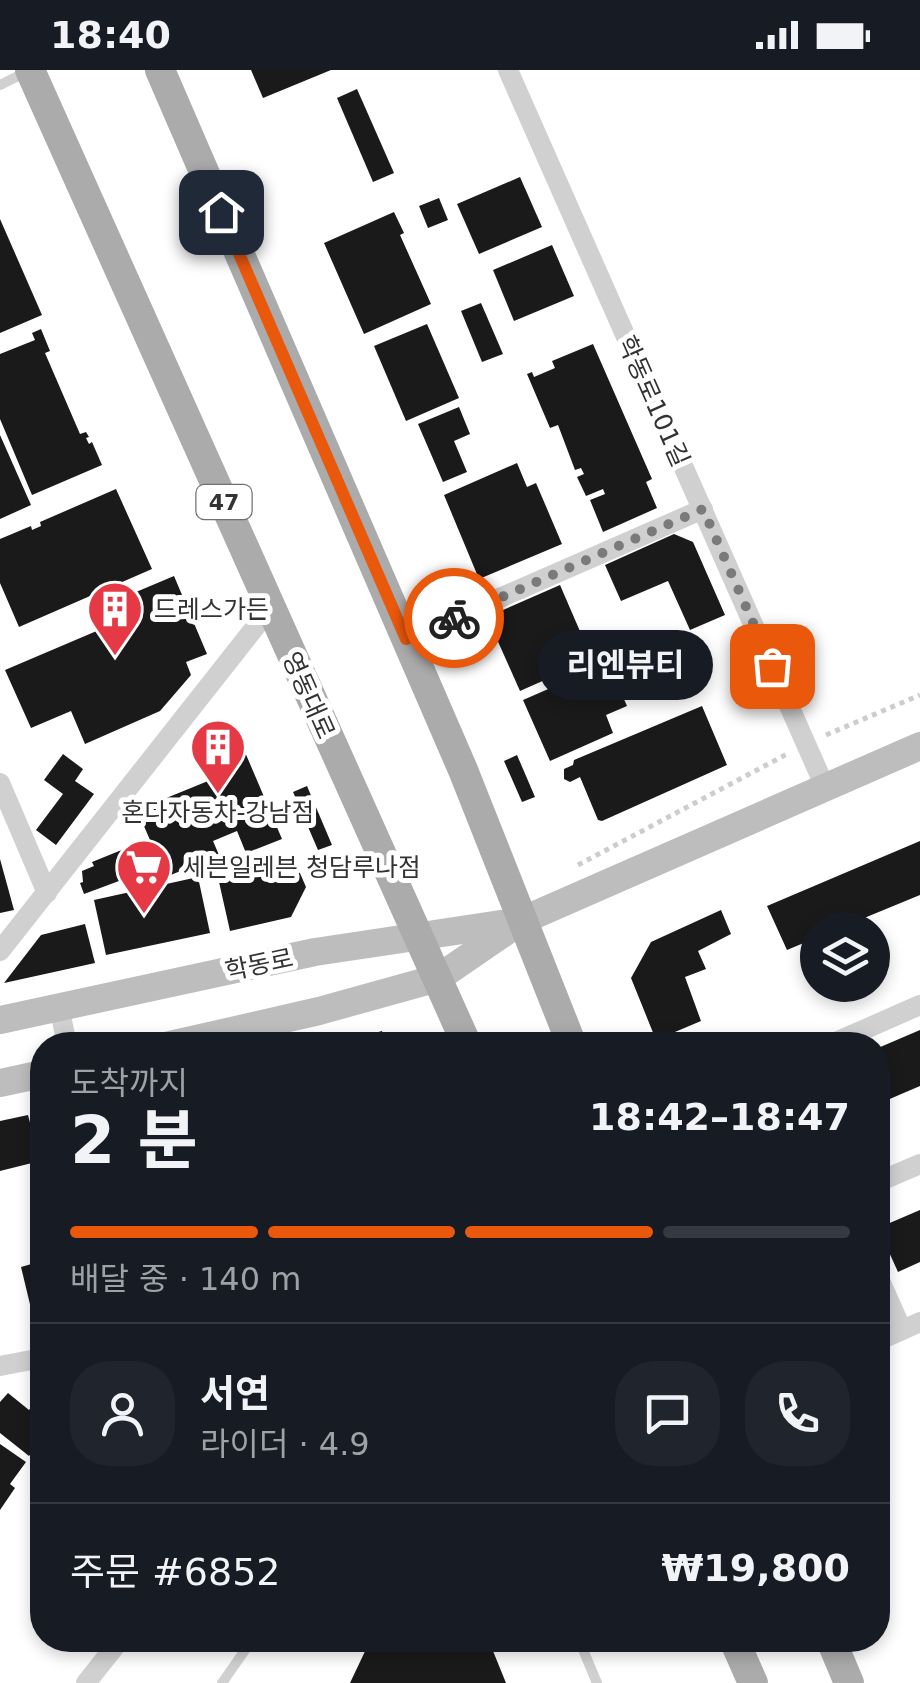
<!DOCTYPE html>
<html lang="ko">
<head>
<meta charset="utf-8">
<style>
	body { margin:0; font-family:"DejaVu Sans","Noto Sans KR",sans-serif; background:#20242c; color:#f1f3f6; height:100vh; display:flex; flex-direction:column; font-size:38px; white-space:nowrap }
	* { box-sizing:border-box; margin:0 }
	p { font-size:32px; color:#9ea1a6 }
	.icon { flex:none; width:55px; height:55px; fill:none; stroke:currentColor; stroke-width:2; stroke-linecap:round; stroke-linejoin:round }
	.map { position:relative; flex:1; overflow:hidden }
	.drawer { position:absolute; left:30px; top:962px; width:860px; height:620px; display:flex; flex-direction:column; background:#171b24; border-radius:40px; box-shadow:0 5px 15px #0003 }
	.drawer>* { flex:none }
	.buttons { position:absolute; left:800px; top:842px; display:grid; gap:20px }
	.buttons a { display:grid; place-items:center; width:90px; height:90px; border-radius:50%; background:#171b24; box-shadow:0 5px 15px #0003; font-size:50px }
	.pin { position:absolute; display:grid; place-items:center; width:85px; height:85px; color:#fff; margin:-42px; border-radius:20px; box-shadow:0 5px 15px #0006 }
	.courier { position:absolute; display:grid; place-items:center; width:100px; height:100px; margin:-50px; border:8px solid #ea580c; border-radius:50%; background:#fff; color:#222; box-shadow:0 2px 12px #0007 }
	.bubble { position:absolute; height:70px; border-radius:35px; background:#171b24; box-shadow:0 5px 15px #0003; font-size:32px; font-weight:700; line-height:70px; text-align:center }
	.head em { font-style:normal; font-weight:700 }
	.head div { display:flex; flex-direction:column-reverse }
	.head { display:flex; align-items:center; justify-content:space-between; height:170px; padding:0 40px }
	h1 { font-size:65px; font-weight:700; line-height:75px }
	.bar { display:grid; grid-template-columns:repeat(4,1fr); gap:15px 10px; align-content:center; height:120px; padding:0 40px }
	.bar i { height:12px; border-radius:8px; background:#363941 }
	.bar .on { background:#ea580c }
	.bar p { grid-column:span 4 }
	.line { display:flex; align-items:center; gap:25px; padding:0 40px; border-top:2px solid #363941 }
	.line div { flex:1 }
	.round { display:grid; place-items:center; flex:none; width:105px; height:105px; border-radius:40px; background:#20242c }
	.status { display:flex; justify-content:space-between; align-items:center; height:70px; padding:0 50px; background:#171b24; direction:ltr }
	.status svg { height:28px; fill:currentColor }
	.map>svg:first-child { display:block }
</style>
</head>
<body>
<div class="status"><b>18:40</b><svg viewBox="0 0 49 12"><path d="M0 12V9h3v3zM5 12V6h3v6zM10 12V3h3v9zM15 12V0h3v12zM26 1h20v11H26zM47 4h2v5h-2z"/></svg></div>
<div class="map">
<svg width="920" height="1613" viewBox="0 0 920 1613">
	<rect width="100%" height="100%" fill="#fff"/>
	<g fill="#1a1a1a">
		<path d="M251 0H331L263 28Z"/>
		<path d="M357 19 394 103 373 112 337 28Z"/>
		<path d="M520 107 542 157 479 184 457 134Z"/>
		<path d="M439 128 448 150 428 158 419 136Z"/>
		<path d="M394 142 404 163 400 165 431 234 364 264 324 173Z"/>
		<path d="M0 149 42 245 0 263Z"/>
		<path d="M552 175 574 226 514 251 493 200Z"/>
		<path d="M481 233 503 284 482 292 461 241Z"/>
		<path d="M427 254 459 328 406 351 374 276Z"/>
		<path d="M41 259 50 281 45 283 80 364 86 362 89 367 86 368 89 374 92 372 102 395 32 425 0 349V284L35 270 32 263Z"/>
		<path d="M593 274 652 409 646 412 657 438 603 462 590 430 605 424 603 419 586 426 577 407 584 404 581 398 575 400 558 355 550 358 527 304 532 302 534 307 555 298 552 291Z"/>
		<path d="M459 337 470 364 454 371 467 402 443 412 418 354Z"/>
		<path d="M0 365 31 435 0 449Z"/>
		<path d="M517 393 527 417 536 413 562 474 479 509 444 425Z"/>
		<path d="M116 419 152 499 19 557 0 513V469L31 456 32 460 41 456 40 452Z"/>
		<path d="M674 464 693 472 725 545 690 560 668 511 621 531 605 495Z"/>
		<path d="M174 506 207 584 186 592 191 605 160 641 85 674 71 641 31 658 5 600 106 557 98 538Z"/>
		<path d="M560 515 592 589 520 621 487 547Z"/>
		<path d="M608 593 627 636 606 645 613 663 550 691 523 630Z"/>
		<path d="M702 636 727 695 602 751 598 750 580 707 570 712 564 709V699L573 695 574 690Z"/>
		<path d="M236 661 282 769 246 783 237 761 213 771 219 785 166 807 137 740 208 711 195 678Z"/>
		<path d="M63 684 83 699 75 711 94 724 56 775 36 760 63 724 44 710Z"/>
		<path d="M517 685 535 727 522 732 504 691Z"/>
		<path d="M307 716 332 775 318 780 293 722Z"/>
		<path d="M920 771V825L835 860H818V867L787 880 767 836Z"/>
		<path d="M134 775 146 801 84 824 80 813 83 812 82 801 94 796 92 792Z"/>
		<path d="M293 787 306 817 291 847 230 861 217 803 250 796V789L253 796Z"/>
		<path d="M0 789 14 840 0 843Z"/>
		<path d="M198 807 210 863 106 885 94 830Z"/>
		<path d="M721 840 731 864 698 881 706 899 685 907 701 951 656 970 631 908 651 872Z"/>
		<path d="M85 854 95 893 4 913 41 865Z"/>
		<path d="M920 960V1016L878 1034V978Z"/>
		<path d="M382 961 386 975H336V974Z"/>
		<path d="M742 962 747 975H709Z"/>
		<path d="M28 1045 40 1091 0 1101V1051Z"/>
		<path d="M920 1140V1192L898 1202 878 1158Z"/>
		<path d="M42 1191V1258L36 1259 21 1197Z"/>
		<path d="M8 1323 29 1340 42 1324V1369L29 1386 0 1363V1332Z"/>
		<path d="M0 1374 26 1392 10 1414 15 1418 0 1440Z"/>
		<path d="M366 1570H506L493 1581 506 1613H350L368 1575Z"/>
	</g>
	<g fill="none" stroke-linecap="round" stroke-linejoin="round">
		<g stroke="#cdcdcd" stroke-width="5" stroke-dasharray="5 5" stroke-linecap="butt">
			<path d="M826 665 920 625"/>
			<path d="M578 795 789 683"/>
		</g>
		<g stroke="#d0d0d0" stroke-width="10">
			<path d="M0 15 26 2"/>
			<path d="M579 1570 597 1613"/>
			<path d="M222 1613 252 1570"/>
		</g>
		<g stroke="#d0d0d0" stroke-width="20">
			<path d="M508 0 825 717"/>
			<path d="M406 569 703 439"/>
			<path d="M0 713 47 823"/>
			<path d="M0 881 271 537"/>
			<path d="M59 936 67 975"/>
			<path d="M829 975 920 935"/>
			<path d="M878 1112 920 1094"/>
			<path d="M878 1206 902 1260"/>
			<path d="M878 1271 920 1252"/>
			<path d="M0 1296 42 1288"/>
			<path d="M86 1613 120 1570"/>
		</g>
		<g stroke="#bdbdbd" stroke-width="28">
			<path d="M0 950 315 882 515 852"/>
			<path d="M170 975 319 941 438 908 521 851 920 676"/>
			<path d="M0 1013 42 1004"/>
		</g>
		<g stroke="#ababab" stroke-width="30">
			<path d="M30 0 467 975"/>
			<path d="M160 0 463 700 572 975"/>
			<path d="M734 1570 753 1613"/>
			<path d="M831 1570 849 1613"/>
		</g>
	</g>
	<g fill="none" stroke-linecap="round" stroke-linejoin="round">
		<path stroke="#7a7a7a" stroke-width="10" stroke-dasharray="0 18" d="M454 548 703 439 772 596"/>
		<path stroke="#ea580c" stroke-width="12" d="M221 142 406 569 454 548"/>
	</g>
	<defs>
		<g id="building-pin" transform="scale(2.875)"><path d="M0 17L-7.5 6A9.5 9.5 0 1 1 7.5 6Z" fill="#e63946" stroke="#fff"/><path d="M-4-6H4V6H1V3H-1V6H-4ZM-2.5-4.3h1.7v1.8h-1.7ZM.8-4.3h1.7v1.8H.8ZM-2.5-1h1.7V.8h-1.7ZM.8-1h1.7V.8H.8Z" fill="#fff"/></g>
		<g id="supermarket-pin" transform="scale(2.875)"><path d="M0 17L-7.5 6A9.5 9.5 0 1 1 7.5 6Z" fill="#e63946" stroke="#fff"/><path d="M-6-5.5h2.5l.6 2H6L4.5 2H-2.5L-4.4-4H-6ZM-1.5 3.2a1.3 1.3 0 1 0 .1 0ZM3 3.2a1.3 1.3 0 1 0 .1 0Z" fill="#fff"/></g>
	</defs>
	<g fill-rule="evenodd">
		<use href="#building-pin" x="115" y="539"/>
		<use href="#building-pin" x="218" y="677"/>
		<use href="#supermarket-pin" x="144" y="797"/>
	</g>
	<g text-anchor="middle" stroke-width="10" stroke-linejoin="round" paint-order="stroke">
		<rect fill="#fff" stroke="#707070" stroke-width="2.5" x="196.5" y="415" width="55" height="34" rx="8"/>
		<g font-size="22" font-weight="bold" fill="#333">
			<text x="224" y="440">47</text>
		</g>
		<g font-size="25" fill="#333" stroke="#fff">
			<text transform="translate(654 331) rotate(66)" y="9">학동로101길</text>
			<text transform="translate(309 625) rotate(66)" y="9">영동대로</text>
			<text transform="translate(259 894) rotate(-12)" y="9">학동로</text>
		</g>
		<g font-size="25" fill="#333" stroke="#fff" text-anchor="start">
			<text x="154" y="548">드레스가든</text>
			<text x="218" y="751" text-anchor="middle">혼다자동차-강남점</text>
			<text x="183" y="806">세븐일레븐 청담루나점</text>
		</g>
	</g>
</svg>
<div class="buttons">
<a><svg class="icon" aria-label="layers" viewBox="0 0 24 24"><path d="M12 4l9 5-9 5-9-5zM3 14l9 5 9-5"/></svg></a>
</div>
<div class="pin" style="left:772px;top:596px;background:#ea580c"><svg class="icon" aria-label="bag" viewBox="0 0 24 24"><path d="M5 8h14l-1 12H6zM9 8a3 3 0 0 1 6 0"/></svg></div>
<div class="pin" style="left:221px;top:142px;background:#1f2937"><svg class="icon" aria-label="home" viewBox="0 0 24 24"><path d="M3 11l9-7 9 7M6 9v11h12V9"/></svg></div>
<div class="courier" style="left:454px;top:548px"><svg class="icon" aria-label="bike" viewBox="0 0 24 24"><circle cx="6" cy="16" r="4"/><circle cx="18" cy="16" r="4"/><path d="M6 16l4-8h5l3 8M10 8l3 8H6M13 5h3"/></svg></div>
<div class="bubble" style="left:538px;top:560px;width:175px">리엔뷰티</div>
<section class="drawer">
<div class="head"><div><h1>2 분</h1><p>도착까지</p></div><em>18:42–18:47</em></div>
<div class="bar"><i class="on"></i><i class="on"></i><i class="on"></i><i></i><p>배달 중 · 140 m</p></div>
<div class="line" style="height:180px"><a class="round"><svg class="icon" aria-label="person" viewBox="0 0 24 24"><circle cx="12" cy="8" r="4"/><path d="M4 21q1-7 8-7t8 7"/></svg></a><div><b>서연</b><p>라이더 · 4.9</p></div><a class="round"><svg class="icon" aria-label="chat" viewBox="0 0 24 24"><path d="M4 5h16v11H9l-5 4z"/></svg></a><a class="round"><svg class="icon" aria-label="phone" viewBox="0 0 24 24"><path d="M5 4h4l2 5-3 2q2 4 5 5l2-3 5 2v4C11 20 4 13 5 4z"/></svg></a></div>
<div class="line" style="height:130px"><div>주문 #6852</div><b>₩19,800</b></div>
</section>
</div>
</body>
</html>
